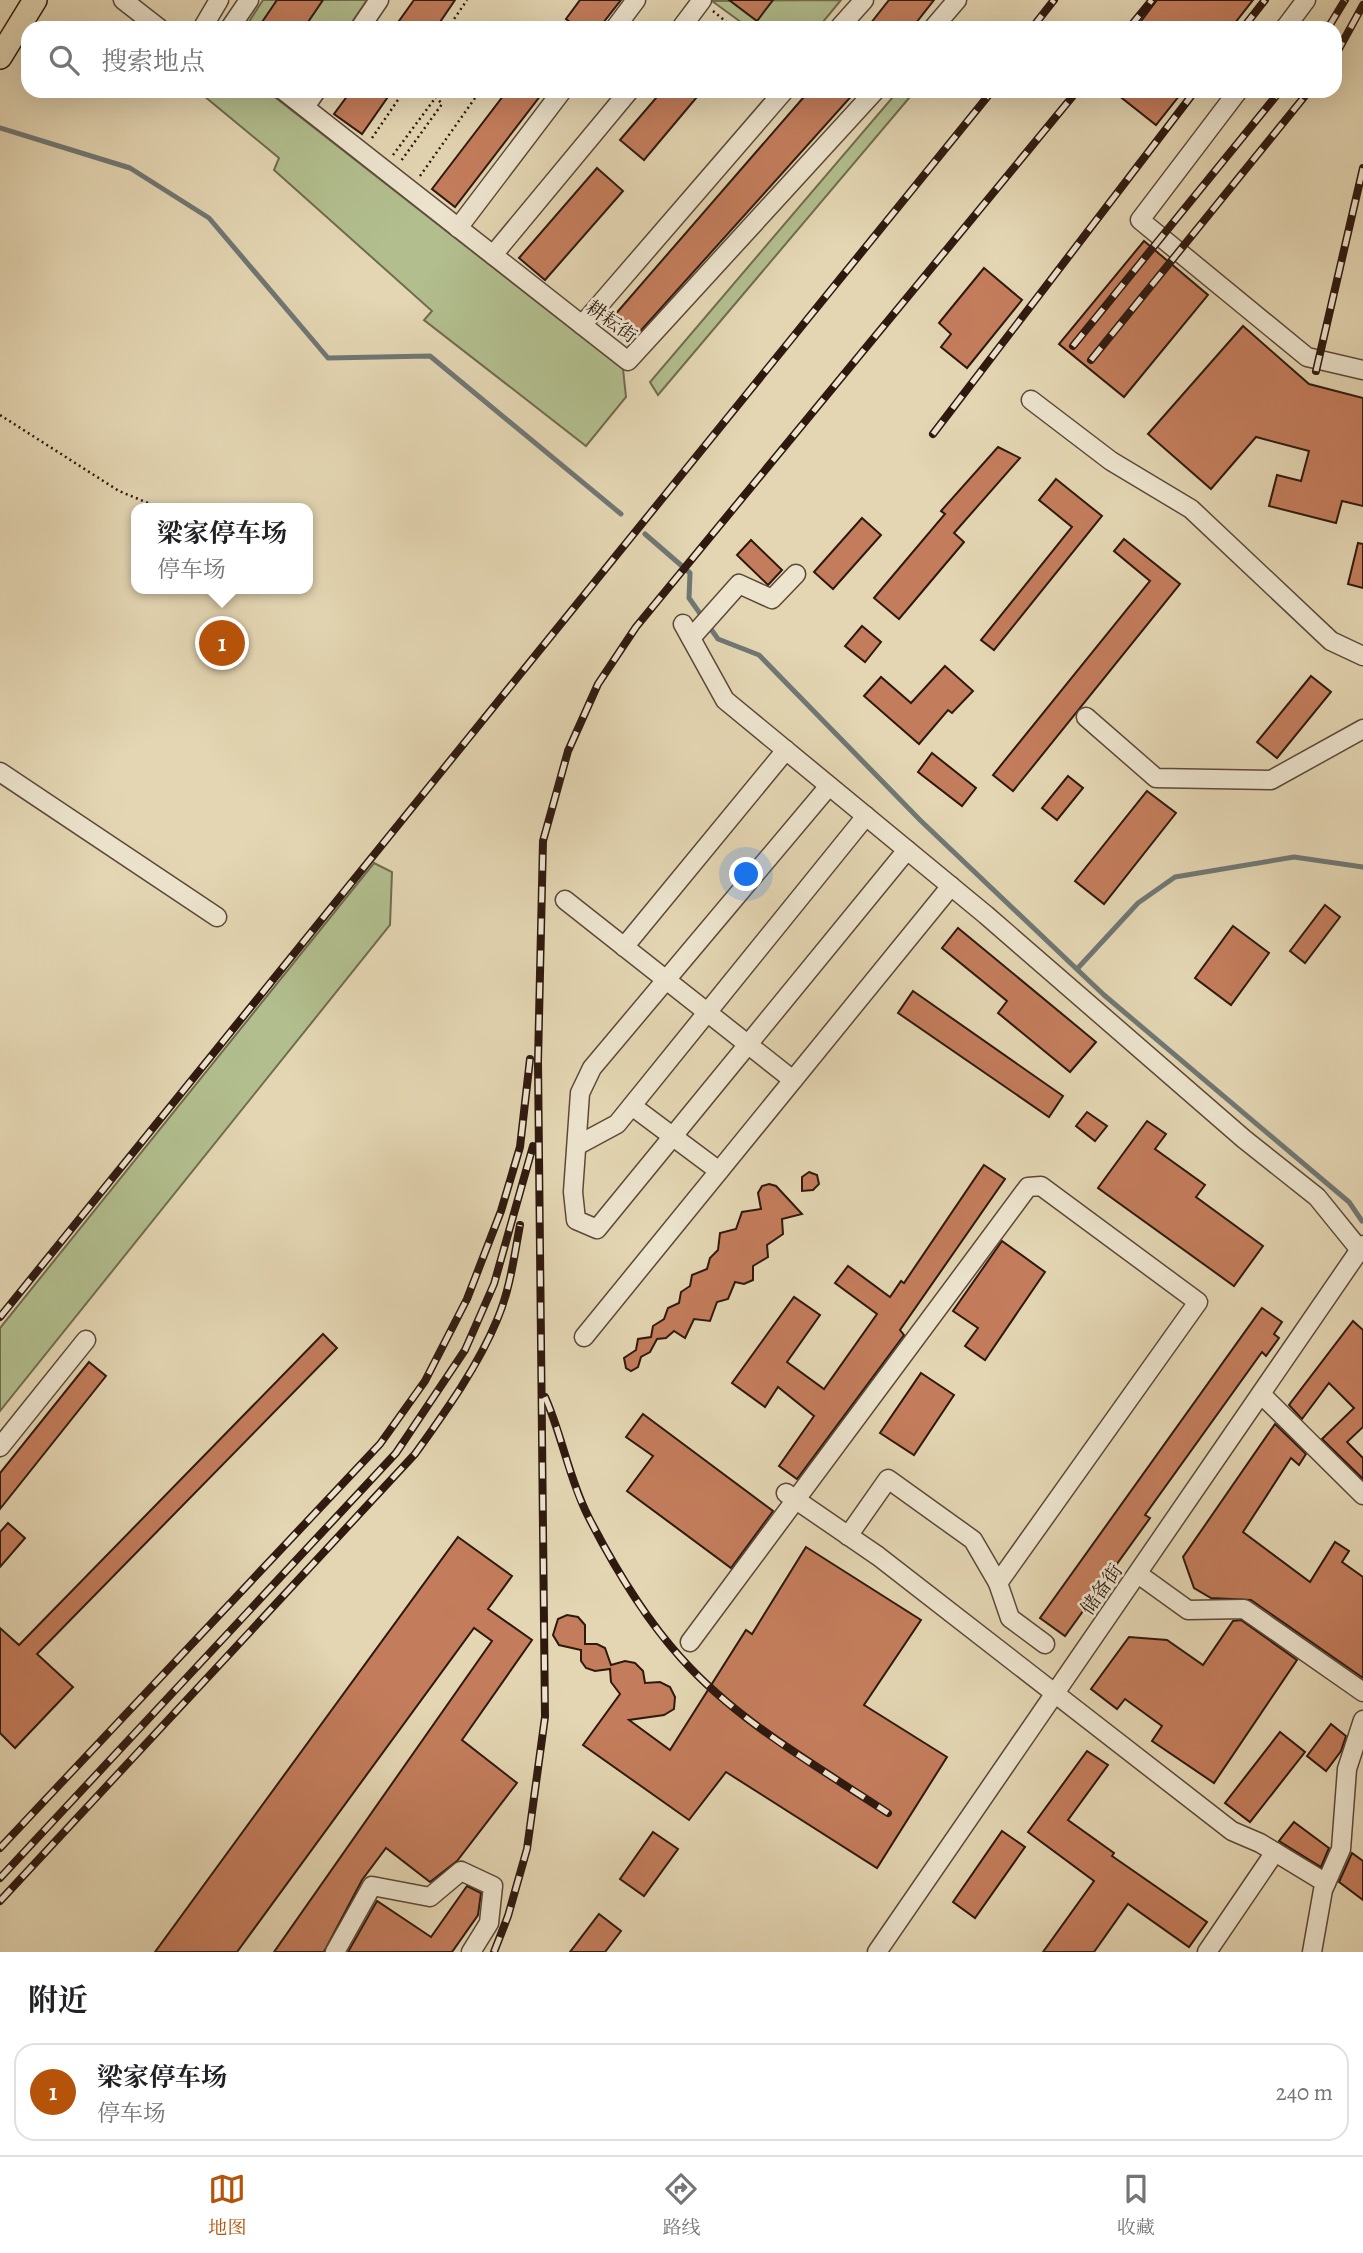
<!DOCTYPE html>
<html lang="zh">
<meta charset="utf-8">
<style>
body{margin:0;font-family:Alegreya,"Noto Serif SC",serif;background:#f2f2f2;color:#202124}
.you{position:absolute;left:747px;top:875px;width:24px;height:24px;margin:-18px;border:5px solid #fff;border-radius:50%;background:#1a73e8;box-shadow:0 0 0 10px #1a73e833}
.badge{display:grid;place-items:center;width:46px;height:46px;border-radius:50%;background:#b45309;color:#fff;font-size:23px;font-weight:700}
.pin{position:absolute;translate:-50% -50%;border:4px solid #fff;box-shadow:0 2px 7px #0006}
.popup{position:absolute;left:131px;top:503px;width:182px;height:91px;box-sizing:border-box;display:grid;place-content:center;border-radius:14px;background:#fff;filter:drop-shadow(0 2px 5px #0005);font-size:23px;white-space:nowrap;color:#757577}
.popup b{font-size:26px;color:#202124}
.popup::after{content:'';position:absolute;left:50%;top:100%;margin-left:-14px;border:14px solid transparent;border-top-color:#fff}
.list{margin:0;padding:0;list-style:none}
h2{display:flex;justify-content:space-between;align-items:center;height:91px;margin:0;padding:0 28px;font-size:30px}
h2 small{font-size:23px;font-weight:400;color:#757577}
.list li{display:grid;grid-template-columns:46px 1fr auto;gap:21px;align-items:center;box-sizing:border-box;height:98px;margin:0 14px 14px;padding:0 14px;border:2px solid #e0e0e0;border-radius:21px}
.list b{display:block;font-size:26px;white-space:nowrap}
.list p{margin:0;font-size:23px;white-space:nowrap;color:#757577}
.list em{font-size:23px;font-style:normal;color:#757577}
.icon{flex:none;width:38px;height:38px;fill:none;stroke:currentColor;stroke-width:2;stroke-linecap:round;stroke-linejoin:round}
.map{position:relative;flex:none;width:1363px;height:1952px;overflow:hidden}
.search{position:absolute;background:#fff;box-shadow:0 7px 28px #0002;left:21px;right:21px;top:21px;height:77px;display:flex;align-items:center;gap:18px;box-sizing:border-box;padding:0 24px;border-radius:21px;color:#757577;font-size:26px}
.sheet{height:203px;background:#fff}
nav{display:flex;justify-content:space-around;align-items:center;box-sizing:border-box;height:98px;border-top:2px solid #e0e0e0;background:#fff;font-size:19px;color:#757577}
nav a{display:grid;justify-items:center;gap:4px}
nav .on{color:#b45309}
.map>svg:first-child{display:block}
.green{fill:#b2be8e;stroke:#706c4e;stroke-width:2}
.lines{fill:none;stroke-linecap:round;stroke-linejoin:round}
.stream{stroke:#707774;stroke-width:5}
.building{fill:#c47d5c;stroke:#2f190f;stroke-width:2}
.minor-casing{stroke:#5c4838;stroke-width:21}
.major-casing{stroke:#2f190f;stroke-width:26}
.path{stroke:#2f190f;stroke-width:2.5;stroke-dasharray:2 3.5;stroke-linecap:butt}
.minor{stroke:#ede4ce;stroke-width:18}
.major{stroke:#e4d6b3;stroke-width:23}
.rail-casing{stroke:#2f190f;stroke-width:8}
.rail{stroke:#ede4ce;stroke-width:5;stroke-dasharray:16;stroke-linecap:butt}
.labels{text-anchor:middle;stroke-width:5;stroke-linejoin:round;paint-order:stroke}
.street-label{font-size:19px;fill:#2f190f;stroke:#ede4ce}
</style>
<div class="map">
<svg width="1363" height="1952" viewBox="0 0 1363 1952">
<rect width="100%" height="100%" fill="#e4d6b3"/>
<filter id="stains"><feTurbulence type="fractalNoise" baseFrequency=".00286" numOctaves="4"/><feColorMatrix values="0 0 0 0 .2 0 0 0 0 .09 0 0 0 0 .02 0 0 0 .5 -.17"/></filter>
<radialGradient id="worn" r=".72"><stop offset=".6" stop-color="#630" stop-opacity="0"/><stop offset="1" stop-color="#630" stop-opacity=".3"/></radialGradient>
<g class="green">
<polygon points="263,0 367,0 348,28 245,28"/>
<polygon points="841,0 818,28 749,28 712,1"/>
<polygon points="198,91 267,91 623,369 626,397 586,446 424,320 432,311 274,170 279,158"/>
<polygon points="898,91 915,91 658,395 650,382"/>
<polygon points="374,863 392,872 390,925 0,1411 0,1328"/>
</g>
<g class="lines">
<g class="stream">
<polyline points="0,128 130,168 209,218 328,358 430,356 621,514"/>
<polyline points="645,534 690,573 689,598 718,639 759,655 920,820 1104,995 1349,1202 1362,1221"/>
<polyline points="1077,969 1138,903 1175,877 1294,857 1363,867"/>
</g>
</g>
<g class="building">
<polygon points="277,0 323,0 304,28 258,28"/>
<polygon points="414,0 455,0 436,28 394,28"/>
<polygon points="580,0 621,0 599,28 578,28 566,19"/>
<polygon points="729,0 773,0 757,21"/>
<polygon points="889,0 934,0 912,28 867,28"/>
<polygon points="1157,0 1253,0 1231,28 1136,28"/>
<polygon points="351,91 392,91 362,134 334,114"/>
<polygon points="507,91 544,91 455,207 432,189"/>
<polygon points="662,91 702,91 644,160 620,140"/>
<polygon points="809,91 856,91 635,337 613,317"/>
<polygon points="1113,91 1183,91 1156,125"/>
<polygon points="597,168 623,191 545,280 519,258"/>
<polygon points="1144,241 1208,295 1124,397 1059,344"/>
<polygon points="984,268 1022,300 967,368 941,347 951,334 939,323"/>
<polygon points="1243,326 1309,384 1363,398 1363,506 1342,501 1336,523 1269,506 1277,475 1301,481 1309,451 1256,437 1211,489 1148,434"/>
<polygon points="998,447 1020,458 954,533 964,542 899,619 874,598 945,514 941,511"/>
<polygon points="1056,479 1102,516 994,650 981,640 1072,527 1039,500"/>
<polygon points="862,518 881,535 833,589 814,572"/>
<polygon points="1124,539 1180,584 1013,791 993,775 1150,581 1114,551"/>
<polygon points="751,540 782,570 768,585 737,555"/>
<polygon points="1358,543 1363,544 1363,588 1348,584"/>
<polygon points="862,626 881,642 865,662 845,646"/>
<polygon points="945,666 973,691 952,713 948,710 919,744 864,696 881,677 911,703"/>
<polygon points="1311,676 1331,692 1277,758 1257,742"/>
<polygon points="932,753 976,788 962,806 918,772"/>
<polygon points="1068,776 1083,788 1057,820 1042,808"/>
<polygon points="1147,791 1176,813 1104,904 1075,881"/>
<polygon points="1325,905 1340,917 1305,963 1290,951"/>
<polygon points="1233,926 1269,953 1231,1005 1195,978"/>
<polygon points="958,928 1096,1042 1070,1072 998,1013 1007,1001 942,948"/>
<polygon points="913,991 1063,1096 1049,1117 898,1013"/>
<polygon points="1087,1112 1107,1126 1095,1141 1076,1126"/>
<polygon points="1147,1121 1166,1134 1155,1149 1205,1185 1196,1197 1263,1246 1234,1286 1098,1188"/>
<polygon points="984,1165 1005,1179 900,1330 904,1335 797,1479 779,1466 814,1416 778,1387 765,1407 732,1383 794,1297 820,1315 787,1362 824,1389 877,1314 835,1283 848,1266 890,1297 901,1281 904,1283"/>
<polygon points="809,1172 817,1175 819,1184 813,1190 802,1191 802,1177"/>
<polygon points="769,1184 776,1186 802,1214 782,1219 783,1234 767,1245 768,1257 753,1266 753,1280 744,1284 735,1282 728,1299 717,1302 710,1321 694,1319 685,1338 674,1331 666,1338 657,1339 650,1352 641,1357 638,1367 631,1371 626,1368 624,1358 636,1350 638,1339 651,1337 653,1326 664,1319 668,1308 679,1303 681,1292 690,1286 692,1275 707,1269 710,1258 718,1250 720,1233 736,1229 742,1212 761,1209 758,1193 762,1186"/>
<polygon points="1002,1241 1045,1272 985,1360 965,1346 978,1328 953,1311"/>
<polygon points="1262,1308 1282,1322 1274,1334 1279,1338 1266,1356 1262,1352 1145,1515 1150,1518 1065,1636 1040,1618"/>
<polygon points="1353,1321 1363,1330 1363,1427 1347,1442 1363,1458 1363,1479 1322,1439 1354,1408 1329,1383 1302,1419 1289,1405"/>
<polygon points="323,1334 337,1348 37,1654 73,1687 15,1748 0,1733 0,1628 19,1645"/>
<polygon points="89,1362 106,1376 0,1509 0,1473"/>
<polygon points="921,1373 954,1395 914,1455 880,1433"/>
<polygon points="643,1414 773,1511 731,1568 627,1491 653,1456 626,1437"/>
<polygon points="1275,1424 1306,1454 1299,1465 1291,1458 1243,1532 1310,1582 1335,1542 1349,1551 1342,1562 1363,1577 1363,1678 1251,1600 1211,1598 1194,1588 1183,1557"/>
<polygon points="8,1523 25,1538 0,1567 0,1532"/>
<polygon points="458,1537 512,1576 488,1609 532,1640 462,1740 517,1783 457,1861 430,1882 386,1848 362,1880 324,1952 274,1952 492,1641 474,1628 237,1952 155,1952"/>
<polygon points="806,1547 921,1620 864,1705 947,1757 877,1868 726,1772 689,1820 583,1745 620,1694 611,1682 610,1669 595,1671 586,1668 581,1661 581,1650 559,1645 553,1635 558,1619 567,1615 578,1617 585,1625 585,1644 597,1644 605,1648 611,1665 625,1661 635,1663 643,1671 645,1683 660,1682 670,1687 675,1697 674,1709 664,1715 629,1720 670,1750 746,1630 752,1634"/>
<polygon points="1241,1620 1297,1660 1214,1783 1152,1741 1162,1726 1125,1699 1117,1709 1091,1689 1129,1637 1167,1640 1203,1665 1233,1621"/>
<polygon points="1331,1724 1346,1736 1341,1751 1326,1771 1307,1756"/>
<polygon points="1280,1732 1305,1752 1250,1822 1225,1803"/>
<polygon points="1087,1751 1108,1765 1068,1820 1114,1853 1112,1856 1207,1922 1189,1947 1128,1904 1094,1952 1043,1952 1094,1881 1028,1832"/>
<polygon points="1294,1822 1329,1848 1321,1867 1279,1841"/>
<polygon points="1002,1831 1025,1847 975,1918 953,1902"/>
<polygon points="653,1832 678,1849 644,1896 620,1879"/>
<polygon points="1352,1853 1363,1861 1363,1900 1339,1882"/>
<polygon points="467,1886 481,1893 478,1915 452,1952 348,1952 377,1901 431,1937"/>
<polygon points="599,1914 621,1931 605,1952 570,1952"/>
</g>
<g class="lines">
<defs>
<g id="minor">
<polyline points="123,0 159,28"/>
<polyline points="203,27 219,0"/>
<polyline points="230,28 249,0"/>
<polyline points="360,28 379,0"/>
<polyline points="615,28 636,0"/>
<polyline points="681,28 702,0"/>
<polyline points="839,28 864,0"/>
<polyline points="933,28 957,0"/>
<polyline points="1285,28 1306,0"/>
<polyline points="284,91 628,361 875,91"/>
<polyline points="1238,91 1140,220 1307,357 1363,370"/>
<polyline points="305,107 316,91"/>
<polyline points="458,228 562,91"/>
<polyline points="493,255 629,91"/>
<polyline points="582,325 784,91"/>
<polyline points="1031,400 1111,461 1191,509 1331,641 1363,656"/>
<polyline points="683,624 725,700 986,915 1244,1139 1317,1197 1360,1250"/>
<polyline points="691,638 739,584 772,599 796,574"/>
<polyline points="1086,717 1156,778 1271,780 1363,729"/>
<polyline points="0,772 217,917"/>
<polyline points="829,786 592,1068 580,1093 573,1192 576,1220 597,1229 907,850"/>
<polyline points="565,900 793,1080"/>
<polyline points="624,947 786,750"/>
<polyline points="632,1106 719,1171"/>
<polyline points="578,1145 617,1124 866,816"/>
<polyline points="584,1337 951,886"/>
<polyline points="1261,1394 1363,1495"/>
<polyline points="0,1447 86,1340"/>
<polyline points="786,1493 878,1556 1232,1831 1260,1843 1326,1883"/>
<polyline points="848,1536 888,1479 973,1540 998,1583"/>
<polyline points="1138,1574 1188,1610 1244,1609 1363,1692"/>
<polyline points="690,1642 1028,1187 1041,1186 1198,1302 998,1583 1010,1618 1045,1644"/>
<polyline points="335,1952 372,1886 430,1897 461,1871 493,1886 489,1923 471,1952"/>
<polyline points="877,1952 1363,1245"/>
<polyline points="1207,1952 1275,1852"/>
<polyline points="1312,1952 1323,1890 1341,1849 1347,1769 1363,1720"/>
</g>
<polyline id="major" points="0,57 35,0"/>
</defs>
<use href="#minor" class="minor-casing"/>
<use href="#major" class="major-casing"/>
<g class="path">
<polyline points="713,11 734,28"/>
<polyline points="448,28 467,0"/>
<polyline points="532,28 537,23"/>
<polyline points="372,138 404,91"/>
<polyline points="393,155 436,97 442,104 401,161"/>
<polyline points="420,176 480,91"/>
<polyline points="0,415 119,491 160,508"/>
</g>
<use href="#minor" class="minor"/>
<use href="#major" class="major"/>
<defs>
<g id="rail">
<polyline points="1032,28 1054,0"/>
<polyline points="1129,28 1152,0"/>
<polyline points="1243,28 1265,0"/>
<polyline points="1328,28 1345,0"/>
<polyline points="1335,56 1363,5"/>
<polyline points="1073,346 1280,91"/>
<polyline points="1091,360 1309,91"/>
<polyline points="1316,371 1363,168"/>
<polyline points="933,434 1195,91"/>
<polyline points="0,1317 992,91"/>
<path d="M545 1397C562 1435 569 1479 588 1516 613 1565 644 1617 681 1658 738 1722 817 1766 888 1813"/>
<polyline points="0,1848 380,1444 425,1381 467,1299 501,1211 520,1147 530,1059"/>
<polyline points="0,1878 396,1453 465,1350 494,1284 533,1146"/>
<path d="M0 1901 415 1454C445 1412 477 1368 497 1320 510 1290 514 1257 520 1225"/>
<polyline points="494,1952 508,1916 527,1849 545,1717 538,1062 543,841 568,751 598,684 636,627 1077,91"/>
</g>
</defs>
<use href="#rail" class="rail-casing"/>
<use href="#rail" class="rail"/>
</g>
<g class="labels">
<g class="street-label">
<text transform="translate(612 321) rotate(36)" y="7">耕耘街</text>
<text transform="translate(1101 1589) rotate(-55)" y="7">储备街</text>
</g>
</g>
<rect width="100%" height="100%" filter="url(#stains)"/>
<rect width="100%" height="100%" fill="url(#worn)"/>
</svg>
<div class="you"></div>
<div class="pin badge" style="left:222px;top:643px">1</div>
<div class="popup"><b>梁家停车场</b>停车场</div>
<div class="search"><svg class="icon" aria-label="search" viewBox="0 0 24 24"><circle cx="10" cy="10" r="6"/><path d="M15 15l6 6"/></svg>搜索地点</div>
</div>
<section class="sheet">
<h2>附近<small></small></h2>
<ul class="list">
<li><span class="badge">1</span><div><b>梁家停车场</b><p>停车场</p></div><em>240 m</em></li>
</ul>
</section>
<nav>
<a class="on"><svg class="icon" aria-label="map" viewBox="0 0 24 24"><path d="M3 6l6-2 6 2 6-2v14l-6 2-6-2-6 2zM9 4v14M15 6v14"/></svg>地图</a>
<a><svg class="icon" aria-label="directions" viewBox="0 0 24 24"><path d="M12 3l9 9-9 9-9-9zM9 14v-3h6M13 9l2 2-2 2"/></svg>路线</a>
<a><svg class="icon" aria-label="saved" viewBox="0 0 24 24"><path d="M7 4h10v16l-5-4-5 4z"/></svg>收藏</a>
</nav>
